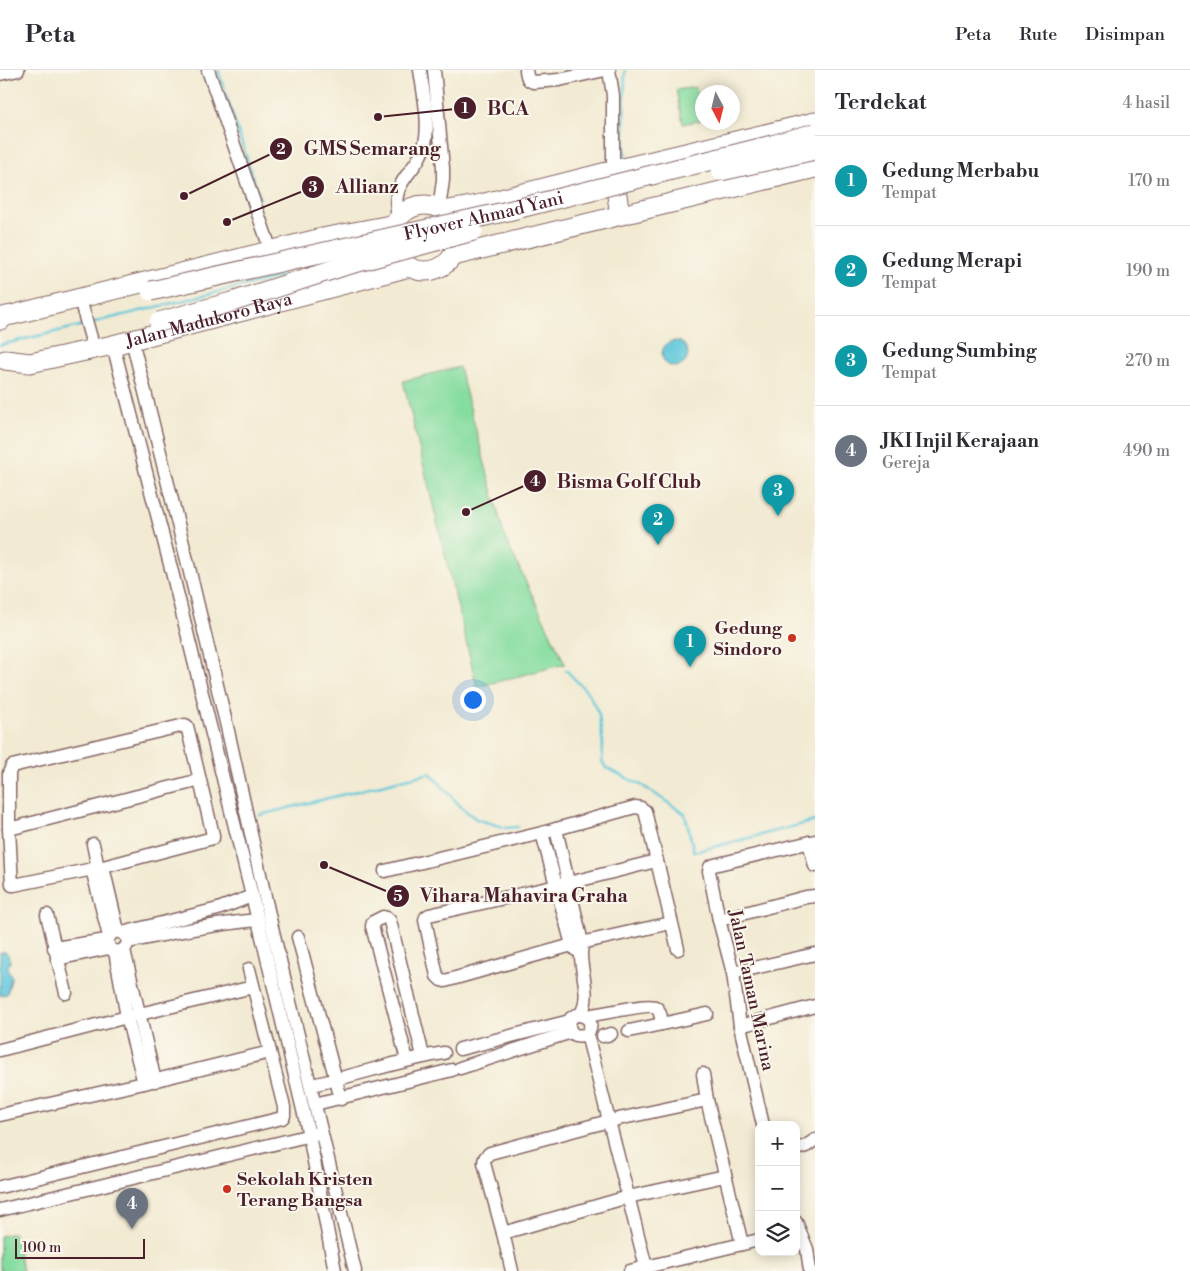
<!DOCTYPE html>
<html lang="id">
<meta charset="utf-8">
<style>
body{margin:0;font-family:"Libre Bodoni",serif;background:#f7f7f7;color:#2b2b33}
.controls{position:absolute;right:15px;bottom:15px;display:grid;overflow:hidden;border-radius:10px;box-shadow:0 2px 12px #0003}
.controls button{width:45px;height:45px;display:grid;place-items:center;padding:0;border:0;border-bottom:1px solid #e1e1e2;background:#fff;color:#2b2b33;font:25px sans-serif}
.compass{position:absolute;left:695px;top:15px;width:45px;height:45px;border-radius:50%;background:#fff;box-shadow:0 2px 12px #0003;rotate:173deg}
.scale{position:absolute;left:15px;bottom:12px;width:130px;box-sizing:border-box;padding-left:5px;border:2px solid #4a1f2b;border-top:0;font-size:14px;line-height:18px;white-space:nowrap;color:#4a1f2b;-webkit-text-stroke:4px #fbf7ec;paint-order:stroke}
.you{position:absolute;left:472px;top:629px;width:18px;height:18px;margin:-12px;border:4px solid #fff;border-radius:50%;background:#1a73e8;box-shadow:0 0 0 8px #1a73e833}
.badge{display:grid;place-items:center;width:32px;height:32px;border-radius:50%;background:#c8321e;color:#fff;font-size:16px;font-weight:700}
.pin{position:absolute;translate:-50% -41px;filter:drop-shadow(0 1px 2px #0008)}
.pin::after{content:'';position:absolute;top:26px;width:18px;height:15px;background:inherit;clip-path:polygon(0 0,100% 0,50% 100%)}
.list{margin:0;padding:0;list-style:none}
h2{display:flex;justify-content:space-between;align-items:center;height:65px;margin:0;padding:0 20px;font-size:21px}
h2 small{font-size:16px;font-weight:400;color:#7c7c81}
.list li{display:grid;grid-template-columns:32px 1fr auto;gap:15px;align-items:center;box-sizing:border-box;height:90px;padding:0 20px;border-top:1px solid #e1e1e2}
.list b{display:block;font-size:19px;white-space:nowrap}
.list p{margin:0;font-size:16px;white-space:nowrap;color:#7c7c81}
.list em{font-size:16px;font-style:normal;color:#7c7c81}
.icon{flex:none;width:28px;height:28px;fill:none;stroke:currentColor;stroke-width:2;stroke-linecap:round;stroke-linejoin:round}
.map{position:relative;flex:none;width:815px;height:1201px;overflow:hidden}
header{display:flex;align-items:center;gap:30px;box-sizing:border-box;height:70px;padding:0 25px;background:#fff;border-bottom:1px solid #e1e1e2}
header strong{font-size:24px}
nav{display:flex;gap:28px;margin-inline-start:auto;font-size:18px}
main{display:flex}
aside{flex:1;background:#fff}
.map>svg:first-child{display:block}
.green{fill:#86dda0;stroke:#687e66}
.water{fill:#5fc7db;stroke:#547383}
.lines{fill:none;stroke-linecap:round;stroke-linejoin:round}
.stream{stroke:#5fc7db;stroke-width:2.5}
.minor-casing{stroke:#856665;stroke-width:15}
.highway-casing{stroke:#856665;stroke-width:21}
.minor{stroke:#fff;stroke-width:12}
.highway{stroke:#fff;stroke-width:19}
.highway-bridge-casing{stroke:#856665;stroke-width:21;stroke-linecap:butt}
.highway-bridge{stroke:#fff;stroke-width:19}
.poi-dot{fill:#c8321e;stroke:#fbf7ec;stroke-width:2}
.labels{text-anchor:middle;stroke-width:4;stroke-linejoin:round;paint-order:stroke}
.street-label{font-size:18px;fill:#4a1f2b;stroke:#fbf7ec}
.poi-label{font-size:18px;font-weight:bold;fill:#4a1f2b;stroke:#fbf7ec;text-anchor:end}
.leader{fill:none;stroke:#4a1f2b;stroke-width:2}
.callout-dot{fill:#4a1f2b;stroke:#fbf7ec;stroke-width:2}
.mark-label{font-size:15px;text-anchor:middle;font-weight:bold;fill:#fff}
.callout-label{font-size:19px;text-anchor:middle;font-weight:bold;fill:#4a1f2b;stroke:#fbf7ec;stroke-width:4;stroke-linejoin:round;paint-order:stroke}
</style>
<header>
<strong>Peta</strong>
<nav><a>Peta</a><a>Rute</a><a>Disimpan</a></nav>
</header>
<main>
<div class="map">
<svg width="815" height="1201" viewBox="0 0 815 1201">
<rect width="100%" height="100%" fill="#fbf7ec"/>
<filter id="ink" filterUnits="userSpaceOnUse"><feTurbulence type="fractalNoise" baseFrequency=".02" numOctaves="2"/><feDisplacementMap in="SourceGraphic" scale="10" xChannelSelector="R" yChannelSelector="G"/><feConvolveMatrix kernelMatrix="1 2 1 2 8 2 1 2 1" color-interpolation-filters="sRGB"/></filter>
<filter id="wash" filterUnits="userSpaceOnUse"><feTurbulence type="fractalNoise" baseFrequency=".0096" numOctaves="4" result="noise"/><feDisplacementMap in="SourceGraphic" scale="20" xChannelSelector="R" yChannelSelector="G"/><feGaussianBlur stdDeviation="1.12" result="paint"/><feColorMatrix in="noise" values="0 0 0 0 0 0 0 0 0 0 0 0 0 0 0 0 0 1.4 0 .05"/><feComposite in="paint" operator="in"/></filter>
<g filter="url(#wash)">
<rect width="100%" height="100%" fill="#f2ead2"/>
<g class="green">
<polygon points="696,17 702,50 683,54 676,20"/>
<polygon points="459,297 505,468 565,594 477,617 403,311"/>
<polygon points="14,1163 23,1201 0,1201 0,1166"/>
</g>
<g class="water">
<circle cx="675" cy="284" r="13"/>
<path d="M0 882H6C9 887 12 891 8 896L9 903 12 906 7 924 0 926Z"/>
</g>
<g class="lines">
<g class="stream">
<polyline points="218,0 260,129"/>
<polyline points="625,0 624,74 626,91"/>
<polyline points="91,253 283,206"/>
<polyline points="0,275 84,255"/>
<polyline points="566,600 588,623 596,638 599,645 603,674 602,691 606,698 643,716 685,744 694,782 815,751"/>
<polyline points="260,745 430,703 462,738 476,749 506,758 518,757"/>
</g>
</g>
</g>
<g filter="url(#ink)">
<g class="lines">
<defs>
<g id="minor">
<polyline points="208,0 271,181"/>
<polyline points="434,0 443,98 443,110 439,139"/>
<path d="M526 0C527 6 527 11 534 12L559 10 605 0"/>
<polyline points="609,0 613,25 613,101"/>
<polyline points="0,4 18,0"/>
<path d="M399 149C387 110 418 104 425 73 430 53 423 21 420 0"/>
<polyline points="82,236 91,268"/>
<polyline points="132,270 189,498 228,661 270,849 355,1201"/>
<polyline points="113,275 172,502 258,850 309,1065 335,1201"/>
<polygon points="185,655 187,656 188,660 213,765 213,768 103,797 14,815 12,815 9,759 9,703 12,696"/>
<polyline points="9,759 200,710"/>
<path d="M556 759 582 873C582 877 581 881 581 885 581 904 592 928 580 945"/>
<polyline points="542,763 572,875 576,880"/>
<polyline points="809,772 815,796"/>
<polyline points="93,774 98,798"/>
<polyline points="656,791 557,816 429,845 426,847 425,850 437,906 441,910 445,911 572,875 671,853"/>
<polyline points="103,797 118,861"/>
<polyline points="92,799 109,866"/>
<polyline points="385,801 542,763 635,737 641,738 645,741 678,879"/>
<polyline points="47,845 66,923"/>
<polyline points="719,850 806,827 815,826"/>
<polyline points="122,863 218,839 252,826"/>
<polyline points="298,867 341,1029"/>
<path d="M128 872C171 863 214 854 258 850"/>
<path d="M54 878 107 870 112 863C120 860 127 863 128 872 125 882 117 884 109 878L107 870"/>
<polyline points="124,880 155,1011"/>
<polyline points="115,882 127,947 144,1013"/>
<polyline points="57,889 109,878"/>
<polyline points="733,903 815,884"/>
<path d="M586 946C597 945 649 933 655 937 661 940 661 949 662 954L707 944"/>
<polyline points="740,956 815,936"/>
<polyline points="629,961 662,954"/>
<path d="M587 964C579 967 570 966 569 956 567 937 601 945 587 964L646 1197 759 1170"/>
<polyline points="603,966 611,964"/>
<polyline points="460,979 570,951"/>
<polyline points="0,980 127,947 253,917"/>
<polyline points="407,990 372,856 373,852 383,847 387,848 390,851 423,986"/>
<polyline points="460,998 571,962"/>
<polyline points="703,1004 707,1030 742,1174"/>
<path d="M311 1015C356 1006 399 990 444 983"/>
<polyline points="315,1034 452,1000"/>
<polyline points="0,1045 144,1013 270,982"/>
<polyline points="763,1055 740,956 733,903 719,850 709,801 710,797 714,795 815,771"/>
<polyline points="796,1079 806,1076 815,1070"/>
<polyline points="0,1117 282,1048 284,1046 284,1037 249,899"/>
<polyline points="0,1140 315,1064"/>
<polyline points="796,1152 807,1179 810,1201"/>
<polyline points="503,1163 628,1127 725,1106"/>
<path d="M512 1201 503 1163 484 1093C484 1088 486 1086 490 1083L609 1051 707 1030"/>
<polyline points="630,1201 646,1197"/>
</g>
<g id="highway">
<polyline points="613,101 620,144"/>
<circle cx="425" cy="168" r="33"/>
<polyline points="443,141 477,135 619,99 815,52"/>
<polyline points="453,186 815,98"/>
<polyline points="0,250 6,246 12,245 322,168 396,154"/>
<path id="s1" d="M5 290 30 293 113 275 243 241 409 197"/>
</g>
</defs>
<use href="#minor" class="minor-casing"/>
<use href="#highway" class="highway-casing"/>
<use href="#minor" class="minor"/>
<use href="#highway" class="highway"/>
<defs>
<g id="highway-bridge">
<polyline points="721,101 815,80"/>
<path id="s2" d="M151 221 508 141 772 75 815 63"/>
<polyline points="159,252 235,231 347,195 473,161"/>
</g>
</defs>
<use href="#highway-bridge" class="highway-bridge-casing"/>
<use href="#highway-bridge" class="highway-bridge"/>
</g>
</g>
<g class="poi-dot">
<circle cx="792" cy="568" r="5"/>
<circle cx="227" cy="1119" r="5"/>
</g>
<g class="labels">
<g class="street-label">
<text dy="6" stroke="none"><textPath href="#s2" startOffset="341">Flyover Ahmad Yani</textPath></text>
<text dy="6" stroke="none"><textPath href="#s1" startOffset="209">Jalan Madukoro Raya</textPath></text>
<text transform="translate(752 920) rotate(78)" y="6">Jalan Taman Marina</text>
</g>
<g class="poi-label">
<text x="782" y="564">Gedung<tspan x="782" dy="21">Sindoro</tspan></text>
<text x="237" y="1115" text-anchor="start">Sekolah Kristen<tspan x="237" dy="21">Terang Bangsa</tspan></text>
</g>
</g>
<path class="leader" d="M378 47L465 38M184 126L281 79M227 152L313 117M466 442L535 411M324 795L398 826"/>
<g class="callout-dot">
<circle cx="378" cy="47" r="5"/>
<circle cx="184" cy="126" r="5"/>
<circle cx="227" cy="152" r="5"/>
<circle cx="466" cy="442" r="5"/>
<circle cx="324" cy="795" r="5"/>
<circle cx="465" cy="38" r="12"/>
<circle cx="281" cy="79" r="12"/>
<circle cx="313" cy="117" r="12"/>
<circle cx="535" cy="411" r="12"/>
<circle cx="398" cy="826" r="12"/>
</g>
<g class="mark-label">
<text x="465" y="43">1</text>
<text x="281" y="84">2</text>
<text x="313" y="122">3</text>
<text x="535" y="416">4</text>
<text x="398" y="831">5</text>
</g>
<g class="callout-label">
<text x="508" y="45">BCA</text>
<text x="372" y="85">GMS Semarang</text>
<text x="367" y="123">Allianz</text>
<text x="629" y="418">Bisma Golf Club</text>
<text x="524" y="832">Vihara Mahavira Graha</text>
</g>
</svg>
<div class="controls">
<button>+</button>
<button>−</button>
<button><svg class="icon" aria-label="layers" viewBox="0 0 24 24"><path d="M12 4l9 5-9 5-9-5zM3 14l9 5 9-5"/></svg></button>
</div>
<svg class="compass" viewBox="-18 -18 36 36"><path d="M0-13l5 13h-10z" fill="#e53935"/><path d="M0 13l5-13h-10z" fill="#7c7c81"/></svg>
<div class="scale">100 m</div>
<div class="you"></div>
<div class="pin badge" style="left:690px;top:597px;background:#0f9aa8">1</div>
<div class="pin badge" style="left:658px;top:475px;background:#0f9aa8">2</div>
<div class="pin badge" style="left:778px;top:446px;background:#0f9aa8">3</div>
<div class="pin badge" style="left:132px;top:1159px;background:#6b7280">4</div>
</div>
<aside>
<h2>Terdekat<small>4 hasil</small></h2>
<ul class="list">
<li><span class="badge" style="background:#0f9aa8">1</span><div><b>Gedung Merbabu</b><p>Tempat</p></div><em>170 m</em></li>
<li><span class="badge" style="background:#0f9aa8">2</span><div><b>Gedung Merapi</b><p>Tempat</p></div><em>190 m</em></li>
<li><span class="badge" style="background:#0f9aa8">3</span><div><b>Gedung Sumbing</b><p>Tempat</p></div><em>270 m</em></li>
<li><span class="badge" style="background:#6b7280">4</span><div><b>JKI Injil Kerajaan</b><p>Gereja</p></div><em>490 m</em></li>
</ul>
</aside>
</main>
